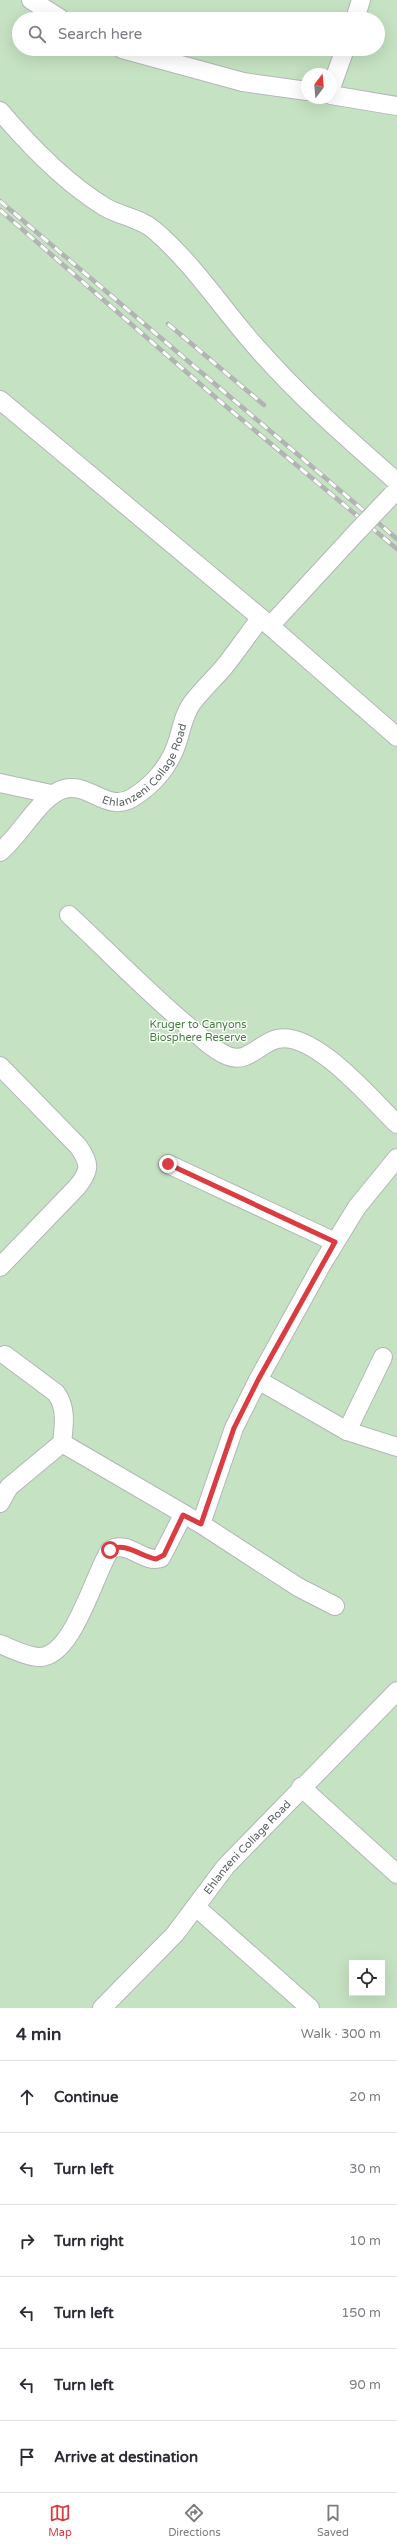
<!DOCTYPE html>
<meta charset="utf-8">
<style>
body{margin:0;font-family:"Varela Round",sans-serif;background:#f7f7f7;color:#2b2b33}
.controls{position:absolute;right:12px;bottom:12px;display:grid;overflow:hidden;border-radius:0px;box-shadow:0 4px 16px #0002}
.controls button{width:36px;height:36px;display:grid;place-items:center;padding:0;border:0;border-bottom:1px solid #e1e1e2;background:#fff;color:#2b2b33;font:20px sans-serif}
.compass{position:absolute;left:301px;top:68px;width:36px;height:36px;border-radius:50%;background:#fff;box-shadow:0 4px 16px #0002;rotate:16deg}
.stop{position:absolute;width:12px;height:12px;margin:-9px;border:3px solid #da3c41;border-radius:50%;background:#fff}
.stop.end{background:#da3c41;border-color:#fff;box-shadow:0 1px 4px #0008}
.list{margin:0;padding:0;list-style:none}
h2{display:flex;justify-content:space-between;align-items:center;height:52px;margin:0;padding:0 16px;font-size:17px}
h2 small{font-size:13px;font-weight:400;color:#7c7c81}
.list li{display:grid;grid-template-columns:26px 1fr auto;gap:12px;align-items:center;box-sizing:border-box;height:72px;padding:0 16px;border-top:1px solid #e1e1e2}
.list b{display:block;font-size:15px;white-space:nowrap}
.list em{font-size:13px;font-style:normal;color:#7c7c81}
.icon{flex:none;width:22px;height:22px;fill:none;stroke:currentColor;stroke-width:2;stroke-linecap:round;stroke-linejoin:round}
.map{position:relative;flex:none;width:397px;height:2008px;overflow:hidden}
.search{position:absolute;background:#fff;box-shadow:0 4px 16px #0002;left:12px;right:12px;top:12px;height:44px;display:flex;align-items:center;gap:10px;box-sizing:border-box;padding:0 14px;border-radius:22px;color:#7c7c81;font-size:15px}
.sheet{height:484px;background:#fff}
nav{display:flex;justify-content:space-around;align-items:center;box-sizing:border-box;height:56px;border-top:1px solid #e1e1e2;background:#fff;font-size:11px;color:#7c7c81}
nav a{display:grid;justify-items:center;gap:2px}
nav .on{color:#da3c41}
.map>svg:first-child{display:block}
.green{fill:#c5e2c2;fill-rule:evenodd}
.lines{fill:none;stroke-linecap:round;stroke-linejoin:round}
.minor-casing{stroke:#b4b6b9;stroke-width:20}
.minor{stroke:#fff;stroke-width:18}
.rail-casing{stroke:#b2b3b3;stroke-width:4.5}
.rail{stroke:#fff;stroke-width:3;stroke-dasharray:9;stroke-linecap:butt}
.minor-bridge-casing{stroke:#b4b6b9;stroke-width:20;stroke-linecap:butt}
.minor-bridge{stroke:#fff;stroke-width:18}
.route{stroke:#da3c41;stroke-width:5}
.labels{text-anchor:middle;stroke-width:3;stroke-linejoin:round;paint-order:stroke}
.street-label{font-size:11px;fill:#5c6063;stroke:#fff}
.park-label{font-size:11px;fill:#40813c;stroke:#fff}
</style>
<div class="map">
<svg width="397" height="2008" viewBox="0 0 397 2008">
<rect width="100%" height="100%" fill="#edeae3"/>
<path class="green" d="M0 0H397V2008H0ZM19 19H378V49H19ZM307 74H331V98H307ZM352 1963H382V1993H352Z"/>
<g class="lines">
<defs>
<g id="minor">
<polyline points="31,0 61,19"/>
<polyline points="355,19 361,0"/>
<polyline points="122,49 243,82 307,91"/>
<polyline points="331,88 345,49"/>
<polyline points="331,95 397,106"/>
<path d="M0 111C28 144 67 184 105 207 120 216 140 218 154 230 193 263 223 310 257 348 300 397 348 439 397 482"/>
<polyline points="0,400 261,618 397,737"/>
<polyline points="270,626 353,536"/>
<polyline points="0,783 51,794"/>
<path id="s1" d="M0 852C20 836 41 795 64 789 89 782 107 813 132 798 154 785 171 764 178 740 182 727 184 714 192 703 202 690 214 679 224 667 237 651 248 634 261 618"/>
<path d="M69 915C109 952 147 992 189 1027 201 1037 213 1050 228 1056 247 1064 260 1043 277 1039 314 1030 372 1100 397 1124"/>
<path d="M0 1066 78 1146C91 1164 90 1171 77 1187L0 1267"/>
<polyline points="168,1164 335,1242"/>
<polyline points="258,1380 347,1431 397,1447"/>
<polyline points="347,1431 383,1357"/>
<polyline points="62,1443 201,1524 298,1587 335,1606"/>
<path d="M0 1503 9 1487 62 1443C64 1425 67 1408 56 1393L5 1355"/>
<polyline points="201,1524 234,1428 258,1380 322,1264 357,1207 397,1158"/>
<path d="M0 1644C12 1649 25 1656 38 1657 73 1659 94 1574 110 1550 128 1539 143 1564 161 1558L183 1515"/>
<polyline points="301,1787 397,1874"/>
<polyline points="196,1907 310,2008"/>
<path id="s2" d="M102 2008 175 1934 226 1866 397 1691"/>
</g>
</defs>
<use href="#minor" class="minor-casing"/>
<use href="#minor" class="minor"/>
<defs>
<g id="rail">
<polyline points="0,201 397,539"/>
<polyline points="0,210 222,403 397,549"/>
<polyline points="168,324 264,405"/>
</g>
</defs>
<use href="#rail" class="rail-casing"/>
<use href="#rail" class="rail"/>
<defs>
<polyline id="minor-bridge" points="353,536 392,495"/>
</defs>
<use href="#minor-bridge" class="minor-bridge-casing"/>
<use href="#minor-bridge" class="minor-bridge"/>
</g>
<g class="lines">
<path class="route" d="M110 1550C125 1541 141 1557 156 1559L164 1555 183 1515 201 1524 234 1428 258 1380 335 1242 168 1164"/>
</g>
<g class="labels">
<g class="street-label">
<text dy="4" stroke="none"><textPath href="#s1" startOffset="193">Ehlanzeni Collage Road</textPath></text>
<text dy="4" stroke="none"><textPath href="#s2" startOffset="217">Ehlanzeni Collage Road</textPath></text>
</g>
<g class="park-label">
<text x="198" y="1028">Kruger to Canyons<tspan x="198" dy="13">Biosphere Reserve</tspan></text>
</g>
</g>
</svg>
<div class="controls">
<button><svg class="icon" aria-label="locate" viewBox="0 0 24 24"><circle cx="12" cy="12" r="6"/><path d="M12 2v4M12 18v4M2 12h4M18 12h4"/></svg></button>
</div>
<svg class="compass" viewBox="-18 -18 36 36"><path d="M0-13l5 13h-10z" fill="#e53935"/><path d="M0 13l5-13h-10z" fill="#7c7c81"/></svg>
<div class="stop" style="left:110px;top:1550px"></div>
<div class="stop end" style="left:168px;top:1164px"></div>
<div class="search"><svg class="icon" aria-label="search" viewBox="0 0 24 24"><circle cx="10" cy="10" r="6"/><path d="M15 15l6 6"/></svg>Search here</div>
</div>
<section class="sheet">
<h2>4 min<small>Walk · 300 m</small></h2>
<ul class="list">
<li><svg class="icon" aria-label="ahead" viewBox="0 0 24 24"><path d="M12 20V5M6 11l6-6 6 6"/></svg><div><b>Continue</b></div><em>20 m</em></li>
<li><svg class="icon" aria-label="left" viewBox="0 0 24 24"><path d="M17 20v-9H6M10 6l-5 5 5 5"/></svg><div><b>Turn left</b></div><em>30 m</em></li>
<li><svg class="icon" aria-label="right" viewBox="0 0 24 24"><path d="M7 20v-9h11M14 6l5 5-5 5"/></svg><div><b>Turn right</b></div><em>10 m</em></li>
<li><svg class="icon" aria-label="left" viewBox="0 0 24 24"><path d="M17 20v-9H6M10 6l-5 5 5 5"/></svg><div><b>Turn left</b></div><em>150 m</em></li>
<li><svg class="icon" aria-label="left" viewBox="0 0 24 24"><path d="M17 20v-9H6M10 6l-5 5 5 5"/></svg><div><b>Turn left</b></div><em>90 m</em></li>
<li><svg class="icon" aria-label="arrive" viewBox="0 0 24 24"><path d="M6 21V4h12l-3 4 3 4H6"/></svg><div><b>Arrive at destination</b></div></li>
</ul>
</section>
<nav>
<a class="on"><svg class="icon" aria-label="map" viewBox="0 0 24 24"><path d="M3 6l6-2 6 2 6-2v14l-6 2-6-2-6 2zM9 4v14M15 6v14"/></svg>Map</a>
<a><svg class="icon" aria-label="directions" viewBox="0 0 24 24"><path d="M12 3l9 9-9 9-9-9zM9 14v-3h6M13 9l2 2-2 2"/></svg>Directions</a>
<a><svg class="icon" aria-label="saved" viewBox="0 0 24 24"><path d="M7 4h10v16l-5-4-5 4z"/></svg>Saved</a>
</nav>
